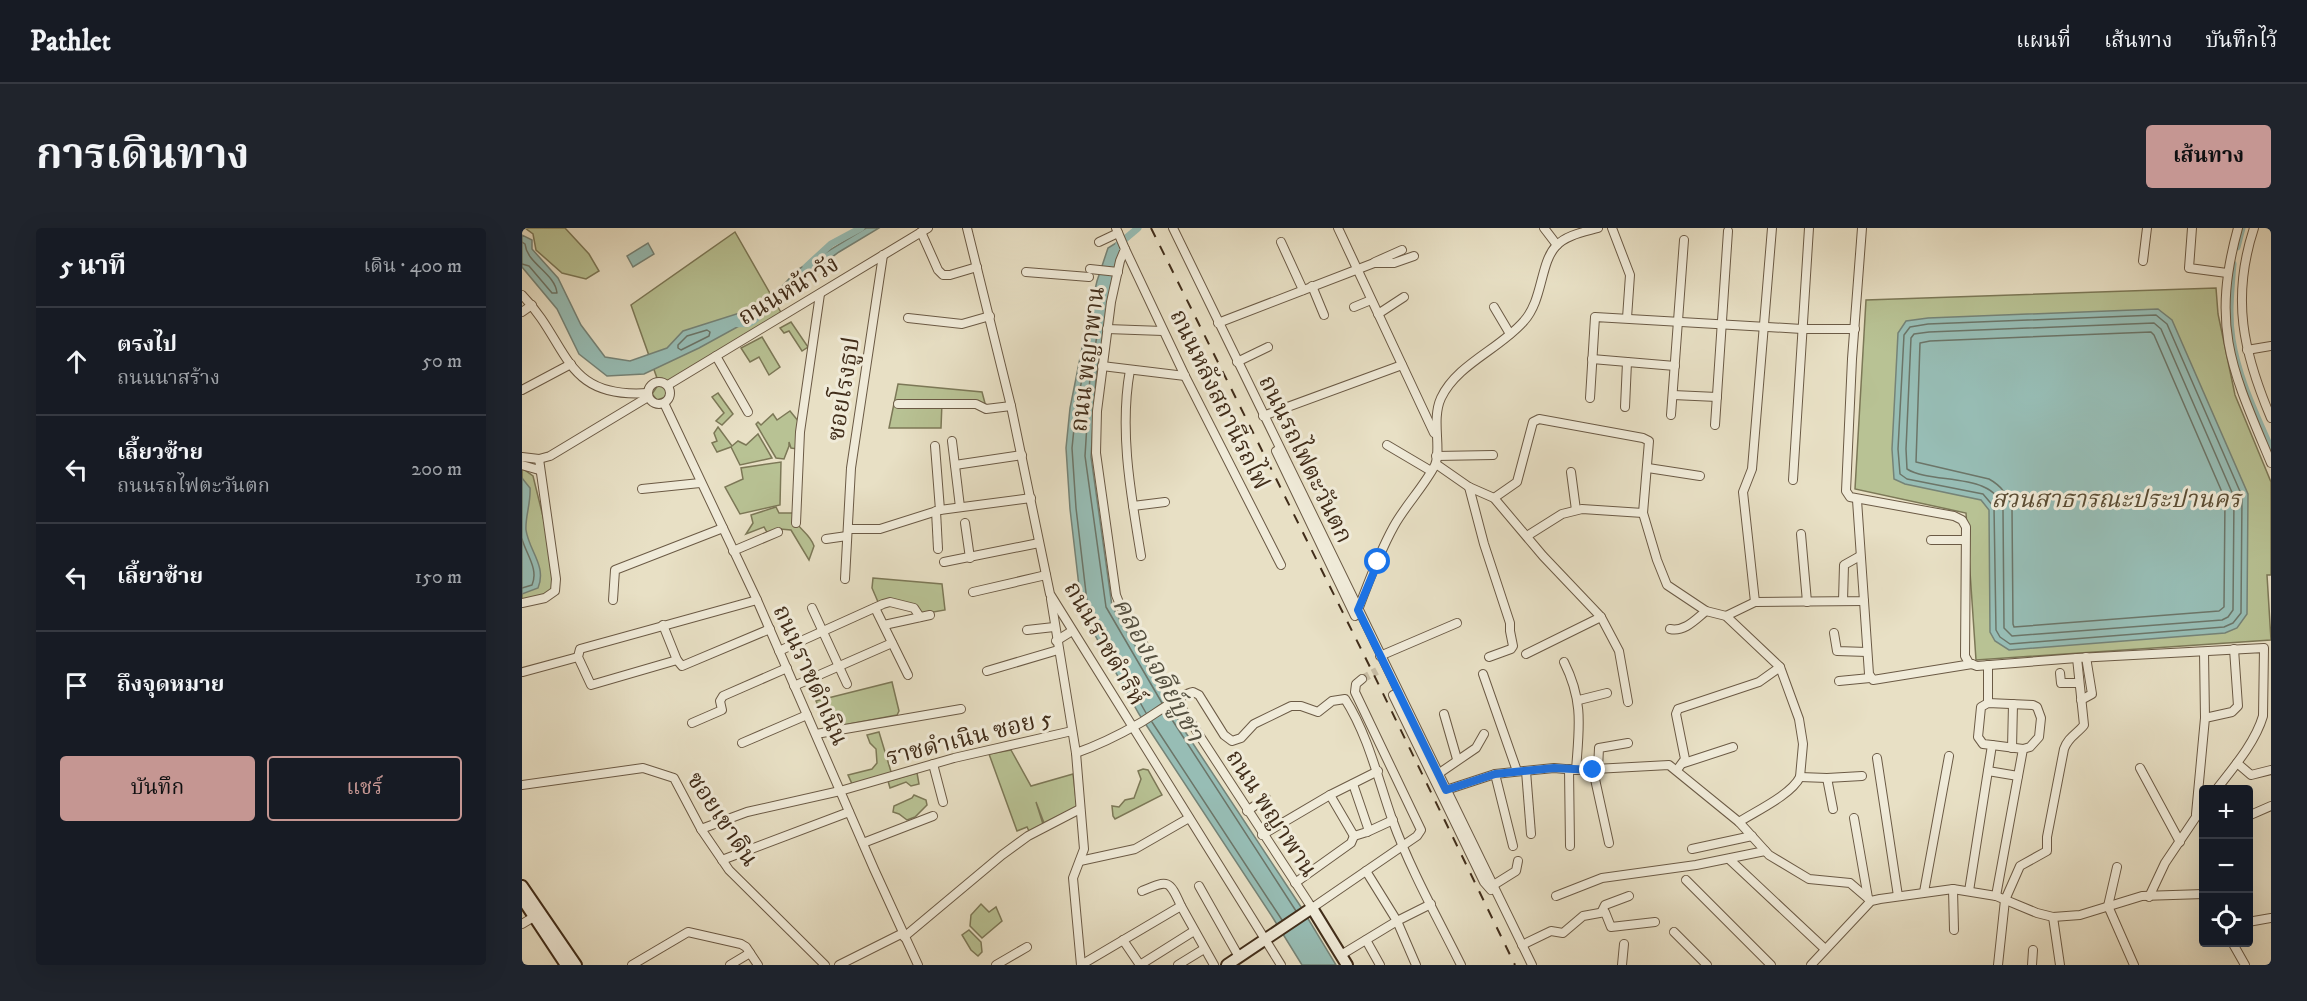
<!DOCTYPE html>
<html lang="th">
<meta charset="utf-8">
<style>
body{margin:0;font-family:"IM FELL DW Pica","Noto Serif Thai",serif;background:#20242c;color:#f1f3f6}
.controls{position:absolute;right:18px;bottom:18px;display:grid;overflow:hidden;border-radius:6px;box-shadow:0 6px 24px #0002}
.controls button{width:54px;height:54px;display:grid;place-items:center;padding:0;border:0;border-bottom:2px solid #363941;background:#171b24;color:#f1f3f6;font:30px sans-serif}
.stop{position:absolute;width:18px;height:18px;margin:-14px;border:4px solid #1a73e8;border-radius:50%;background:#fff}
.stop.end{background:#1a73e8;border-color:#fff;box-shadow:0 2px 6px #0008}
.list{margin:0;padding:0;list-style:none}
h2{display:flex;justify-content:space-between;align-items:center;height:78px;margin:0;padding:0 24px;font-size:26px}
h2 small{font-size:20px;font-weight:400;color:#9ea1a6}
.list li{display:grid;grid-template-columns:39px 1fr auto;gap:18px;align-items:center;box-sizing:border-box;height:108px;padding:0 24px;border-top:2px solid #363941}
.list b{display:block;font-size:22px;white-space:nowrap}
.list p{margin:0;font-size:20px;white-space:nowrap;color:#9ea1a6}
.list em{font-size:20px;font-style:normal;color:#9ea1a6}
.actions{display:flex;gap:12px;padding:18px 24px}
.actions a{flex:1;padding:14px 0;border:2px solid #c59692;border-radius:6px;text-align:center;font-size:21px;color:#c59692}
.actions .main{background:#c59692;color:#111}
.icon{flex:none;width:33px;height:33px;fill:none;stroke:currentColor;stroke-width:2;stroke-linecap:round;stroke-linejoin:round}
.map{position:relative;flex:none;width:1749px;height:737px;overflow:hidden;border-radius:6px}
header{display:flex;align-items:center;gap:36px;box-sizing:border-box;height:84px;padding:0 30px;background:#171b24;border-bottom:2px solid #363941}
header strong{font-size:28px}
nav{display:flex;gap:33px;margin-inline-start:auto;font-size:21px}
.intro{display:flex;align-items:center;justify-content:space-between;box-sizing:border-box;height:144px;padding:0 36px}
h1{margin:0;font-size:42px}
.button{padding:15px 27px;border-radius:6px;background:#c59692;color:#111;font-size:21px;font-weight:700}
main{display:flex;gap:36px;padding:0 36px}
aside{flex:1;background:#171b24;border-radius:6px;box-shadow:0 6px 24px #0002}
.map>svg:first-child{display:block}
.green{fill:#b8c294;stroke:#7c7857;stroke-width:1.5}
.water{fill:#97bdb5;stroke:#758377;stroke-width:1.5}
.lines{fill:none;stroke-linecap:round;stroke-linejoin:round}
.shore{stroke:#6c7568;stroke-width:1.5}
.canal{stroke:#97bdb5;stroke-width:7}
.minor-tunnel{stroke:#c7bca3;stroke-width:8;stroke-dasharray:8 4;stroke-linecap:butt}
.minor-casing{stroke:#6b5a45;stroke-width:10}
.secondary-casing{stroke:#412d1a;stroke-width:14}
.minor{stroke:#f0ebd9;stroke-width:8}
.secondary{stroke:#f0ebd9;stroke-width:10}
.rail{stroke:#412d1a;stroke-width:2;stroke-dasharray:10 10;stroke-linecap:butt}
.route{stroke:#1a73e8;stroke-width:8}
.labels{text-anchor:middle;stroke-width:6;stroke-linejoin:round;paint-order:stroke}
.street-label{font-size:24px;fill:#412d1a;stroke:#f0ebd9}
.park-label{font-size:24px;font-style:italic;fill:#594b32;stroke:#f0ebd9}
.water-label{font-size:26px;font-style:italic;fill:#565141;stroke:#f0ebd9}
</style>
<header>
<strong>Pathlet</strong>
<nav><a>แผนที่</a><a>เส้นทาง</a><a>บันทึกไว้</a></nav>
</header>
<div class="intro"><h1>การเดินทาง</h1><a class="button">เส้นทาง</a></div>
<main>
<aside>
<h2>5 นาที<small>เดิน · 400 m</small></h2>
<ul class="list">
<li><svg class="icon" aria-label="ahead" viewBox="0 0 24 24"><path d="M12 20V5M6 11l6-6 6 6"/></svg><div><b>ตรงไป</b><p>ถนนนาสร้าง</p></div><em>50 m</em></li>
<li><svg class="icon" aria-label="left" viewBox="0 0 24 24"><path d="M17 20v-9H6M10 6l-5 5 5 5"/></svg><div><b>เลี้ยวซ้าย</b><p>ถนนรถไฟตะวันตก</p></div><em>200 m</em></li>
<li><svg class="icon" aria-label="left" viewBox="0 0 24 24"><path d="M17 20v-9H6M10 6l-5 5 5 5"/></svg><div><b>เลี้ยวซ้าย</b></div><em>150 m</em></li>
<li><svg class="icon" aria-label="arrive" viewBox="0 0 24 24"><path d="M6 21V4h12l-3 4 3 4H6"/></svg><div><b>ถึงจุดหมาย</b></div></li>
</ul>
<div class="actions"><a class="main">บันทึก</a><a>แชร์</a></div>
</aside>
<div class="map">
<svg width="1749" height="737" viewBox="0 0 1749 737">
<rect width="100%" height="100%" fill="#e8e0c5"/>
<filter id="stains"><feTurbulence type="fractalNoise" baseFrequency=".00333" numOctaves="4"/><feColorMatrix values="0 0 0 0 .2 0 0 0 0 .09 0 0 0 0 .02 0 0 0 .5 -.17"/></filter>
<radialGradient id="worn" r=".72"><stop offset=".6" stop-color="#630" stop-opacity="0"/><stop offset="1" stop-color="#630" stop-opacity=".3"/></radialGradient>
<g class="green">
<polygon points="3,0 43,0 67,26 77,43 64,51 40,45 14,22 11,6"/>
<polygon points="213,4 261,88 144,160 146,165 144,169 135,172 130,166 136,157 136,153 109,77"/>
<polygon points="1694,60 1696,86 1713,167 1749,254 1749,347 1745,347 1749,412 1454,432 1444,285 1333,261 1344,72"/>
<polygon points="269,94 286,119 280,123 267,103 262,105 258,100"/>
<polygon points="240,109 258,139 247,147 237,129 228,134 219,120"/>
<polygon points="376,156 460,164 464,179 420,174 419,200 367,200"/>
<polygon points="196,165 211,186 200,197 194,193 202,185 190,169"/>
<polygon points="268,183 277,194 275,221 269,220 267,214 267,218 262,231 254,230 234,196 236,194 239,197 251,186 255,192"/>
<polygon points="196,199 210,218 216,213 224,217 236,206 250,230 218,237 209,219 195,224 190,215 195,213 192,205"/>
<polygon points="259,234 258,277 218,286 203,259 221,251 219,240"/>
<polygon points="0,240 11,248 28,317 33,357 27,366 0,374"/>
<path d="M254 279 257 285H271C273 301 287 303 292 318L287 332 269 302 258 301 246 306 242 299 224 306 231 295 229 287Z"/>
<polygon points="351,350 420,356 423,382 400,386 371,371 356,374 350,360"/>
<polygon points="370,454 377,483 375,487 306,500 294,473"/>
<polygon points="357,504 370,547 331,558 326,547 350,541 355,535 354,521 348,515 345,507"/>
<polygon points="489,522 509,558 551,546 555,579 522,595 514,574 521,596 507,603 505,599 495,603 467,526"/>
<polygon points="621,541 626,542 640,567 593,591 591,588 590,578 597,579 603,572 612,570 619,551 616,543"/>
<polygon points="395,545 397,556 389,558 384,554 368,560 366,553"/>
<polygon points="392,567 404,572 405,577 393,589 385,592 377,586 371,584 372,578 390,570"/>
<polygon points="459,676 467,684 474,679 480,693 460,710 448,698 449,687"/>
<polygon points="447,702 459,714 460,724 456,728 449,722 440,707"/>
</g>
<g class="water">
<polygon points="344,0 357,0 317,24 274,55 263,73 177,120 122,146 85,148 57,126 35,81 0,39 0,7 10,12 10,21 36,50 59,97 83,129 108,133 145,120 161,103 243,77 275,42"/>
<polygon points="597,13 600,20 590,55 574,148 569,229 590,378 664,505 779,679 814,737 780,737 751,690 617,486 560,384 548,281 544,220 548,180 564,100 575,53 586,20"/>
<polygon points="126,15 132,26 111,39 105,28"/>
<polygon points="1636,81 1650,92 1726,266 1725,386 1715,400 1703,405 1487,422 1473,413 1468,404 1467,282 1459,272 1383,256 1372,251 1370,221 1376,105 1384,93 1406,90"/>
<path d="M0 250 8 260C9 275 3 289 4 302 7 323 25 338 16 360L0 366Z"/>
</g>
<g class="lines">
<g class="shore">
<path d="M0 14 3 16C5 36 33 45 35 65H30L7 38 0 36"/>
<polygon points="1634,87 1645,96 1720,268 1719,385 1711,395 1702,399 1488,416 1478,409 1474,402 1472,279 1461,266 1385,251 1378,246 1376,221 1382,107 1388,99 1406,96"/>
<path d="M1632 95 1639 101 1712 269 1711 382 1706 389 1700 392 1490 408 1482 400 1481 282C1474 243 1410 257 1385 241L1384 221 1389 110 1392 106 1407 104Z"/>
<polygon points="185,102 188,104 187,108 159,122 156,120 156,117 165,108"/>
<path d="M1629 104 1632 107 1703 271 1702 379 1697 383 1492 399 1491 396 1490 281C1488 268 1478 257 1467 251L1394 234 1398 115 1408 113Z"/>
<path d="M0 311C4 326 17 341 10 357L0 360"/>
<polyline points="645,484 774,683"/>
<polyline points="624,485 566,382 554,280 550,220 554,181 570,101 572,99 576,102 568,148 563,228 584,379 640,475"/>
<polyline points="630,494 760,692"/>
</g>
<g class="canal">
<polyline points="597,16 616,0"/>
<polyline points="1715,19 1720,0"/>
<path d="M1711 36C1709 61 1706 86 1710 111 1716 150 1734 186 1749 221"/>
<polyline points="284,39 309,16 339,0"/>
<path d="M211 95C232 98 230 94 244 81"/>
</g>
<polyline class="minor-tunnel" points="840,451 855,443"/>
<defs>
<g id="minor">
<polyline points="445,0 489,178 528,366 759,737"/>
<polyline points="594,0 603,21 598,33 589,74 575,183 574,225 594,367 598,377 655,473 790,680 895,608 899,602 833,464 834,456 840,451"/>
<polyline points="651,0 1010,737"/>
<polyline points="816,0 912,205"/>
<polyline points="1022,0 1035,17"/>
<polyline points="1090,0 1108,47 1105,90"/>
<polyline points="1250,0 1230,241 1221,264 1233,374 1342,373 1335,272"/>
<path d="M1340 0 1330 131 1324 263 1328 269 1432 288 1440 292 1444 299 1443 428 1447 435 1455 438 1555 430 1742 420 1741 488C1733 515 1711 540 1694 562"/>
<polyline points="1670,0 1667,40 1705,45"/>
<path d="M1716 0C1688 101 1711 144 1749 235"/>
<path d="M1732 0C1709 70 1721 124 1749 190"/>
<polyline points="399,4 416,42 421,47 428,47 455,39"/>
<polyline points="577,14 596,5"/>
<polyline points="759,14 781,62"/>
<polyline points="603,21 663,148 759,337"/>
<polyline points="1621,33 1625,0"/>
<polyline points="853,34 880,22"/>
<polyline points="568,41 596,44"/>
<polyline points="504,44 567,49"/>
<polyline points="790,58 802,87"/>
<path d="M0 67C48 116 40 171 126 165"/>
<polyline points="832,79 849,72"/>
<polyline points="972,79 988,106"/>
<polyline points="0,84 10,77"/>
<polyline points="856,86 882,69"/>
<polyline points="386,90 440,96 468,88"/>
<polyline points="696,95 852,35 872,35 892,28"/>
<polyline points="585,101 641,103"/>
<polyline points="1725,122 1749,118"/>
<polyline points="194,128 226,184"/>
<polyline points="1070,131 1153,138"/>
<polyline points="715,134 746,119"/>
<polyline points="580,138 663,148"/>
<path d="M608 142C597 203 609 267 619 328"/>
<circle cx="137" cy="165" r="11"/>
<polyline points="146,157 406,0"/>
<polyline points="0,162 49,136"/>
<polyline points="1151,167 1195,169"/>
<polyline points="1068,170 1073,89 1280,101 1333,101"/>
<polyline points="142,175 235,372 352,641 396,737"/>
<polyline points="376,176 454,176 464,181 489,178"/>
<polyline points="1103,179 1105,134"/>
<polyline points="1149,187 1162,12"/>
<polyline points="741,188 880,137"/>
<polyline points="1193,197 1206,3"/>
<polyline points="430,213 438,279"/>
<polyline points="865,217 909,243"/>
<polyline points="413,218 418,282"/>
<polyline points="754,223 833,388"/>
<polyline points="914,228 971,227"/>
<polyline points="0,229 17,231 28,228 126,169"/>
<polyline points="914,236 947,259 972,270 1021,328 1079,389 1097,423 1106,474"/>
<polyline points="0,237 17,242"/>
<polyline points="433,237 500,227"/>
<polyline points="1126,240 1178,248"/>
<polyline points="1049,244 1054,282"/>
<polyline points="1271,252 1287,0"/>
<polyline points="947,259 962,316 988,395 988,403 991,418 989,421 967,429"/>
<polyline points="120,261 178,255"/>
<path d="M972 270 995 254 1011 194 1017 191 1121 210 1127 213 1121 285 1135 332 1145 357 1184 383 1204 388 1258 439 1277 491 1281 516 1278 549C1269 567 1234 583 1217 594"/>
<polyline points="611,278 643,274"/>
<polyline points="414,283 416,321"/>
<polyline points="274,295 278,204 298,66"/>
<polyline points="443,295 448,330"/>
<polyline points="326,301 358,301 418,282 509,270"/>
<polyline points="1279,306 1285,374"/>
<polyline points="1005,308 1040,286 1060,281 1121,285"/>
<polyline points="304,311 325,308"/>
<polyline points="1409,312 1443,312"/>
<polyline points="211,323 256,304"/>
<polyline points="422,334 517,315"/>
<polyline points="323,351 329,240 361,27"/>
<polyline points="451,364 524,347"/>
<polyline points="529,371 554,525 562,621 551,650 559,737"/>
<polyline points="91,372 93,342 201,300"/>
<polyline points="1321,373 1322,337 1338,328"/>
<polyline points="1342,373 1347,446 1351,452 1450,436"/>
<polyline points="0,375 23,370 33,363 34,351 17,231"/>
<polyline points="290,380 325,456"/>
<polyline points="353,380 386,447"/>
<path d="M836 382C846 355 858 323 872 298 883 278 903 257 913 237 920 221 909 192 919 170 935 136 978 121 1002 93 1021 72 1018 35 1034 18 1044 7 1062 4 1076 0"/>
<polyline points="1204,388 1233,374"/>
<polyline points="141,397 155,432 160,438 248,401"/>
<polyline points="362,397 408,387"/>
<path d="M1148 401C1163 404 1174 391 1184 383"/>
<polyline points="505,402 532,399"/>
<polyline points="1312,405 1315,423 1345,424"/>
<polyline points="534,413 550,403"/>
<polyline points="257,423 361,376 368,374 392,380 398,389"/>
<polyline points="1682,424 1683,490"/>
<polyline points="1004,426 1079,389"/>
<polyline points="858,428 935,395"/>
<polyline points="155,432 69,457 56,429 58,421 235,372"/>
<path d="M1042 434C1062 474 1057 500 1054 542"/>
<polyline points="1466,437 1466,475"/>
<polyline points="465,443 536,422"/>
<polyline points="1,444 56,429"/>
<polyline points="1538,445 1539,455 1557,455"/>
<polyline points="961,446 995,543"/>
<polyline points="1317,453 1348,450"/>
<polyline points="272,458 370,415"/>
<polyline points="871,467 962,654 969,662"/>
<polyline points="1057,472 1085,465"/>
<polyline points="1559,472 1570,466 1564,429"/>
<polyline points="922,486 935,531"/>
<polyline points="170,495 200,482 198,473 201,468 265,440"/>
<polyline points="294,506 439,481"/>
<polyline points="220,515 285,487"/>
<polyline points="1470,517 1461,516 1456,509 1459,479 1466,475 1511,477 1515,479 1519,490 1517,509 1508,519 1501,521"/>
<polyline points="1490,520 1491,476"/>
<path d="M554 525C577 517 597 507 618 495 630 488 661 465 671 464L677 467 702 507 710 513 719 510 732 496 769 478H779L796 484 810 473 823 471C846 507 856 551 870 591 888 641 915 689 939 737"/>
<polyline points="1355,530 1376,668"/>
<polyline points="1162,535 1211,519"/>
<polyline points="1715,535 1729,547 1749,542"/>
<polyline points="411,536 421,574"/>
<polyline points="1618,540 1658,614"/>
<polyline points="1047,541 1048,618"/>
<polyline points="1076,541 1077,520 1106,515"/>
<polyline points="1071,542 1087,615"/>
<polyline points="1155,542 1163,531 1154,486 1156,481 1237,454 1258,439"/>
<polyline points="1004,543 1009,606"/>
<polyline points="1466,543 1496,548"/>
<polyline points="916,546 954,520 962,506"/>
<polyline points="973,546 991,618"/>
<polyline points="1278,549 1305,550 1340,548"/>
<polyline points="1305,550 1311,581"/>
<polyline points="0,557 121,540 152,550 179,601 207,642 303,737"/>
<polyline points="924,562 973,546 1032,540 1054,542 1147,537 1217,594 1247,627 1287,651 1328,655 1349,673"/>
<polyline points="808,567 832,608 845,604 846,600 831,556"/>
<polyline points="725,583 744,570"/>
<polyline points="1674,586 1683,490 1710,484 1716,478 1712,421"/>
<polyline points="1726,588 1749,578"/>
<polyline points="1332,590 1346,670"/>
<polyline points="179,601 225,584 318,563 432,530 550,503"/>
<polyline points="845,604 871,592"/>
<polyline points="740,607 808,567 856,543"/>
<polyline points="341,615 411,588"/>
<polyline points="1170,621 1230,608"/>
<polyline points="1207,631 1303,721"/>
<polyline points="200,632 327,584"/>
<polyline points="558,633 613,621 667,590"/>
<polyline points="1595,639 1586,678 1612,737"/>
<polyline points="844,643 875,693 894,737"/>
<polyline points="1164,652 1249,737"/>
<polyline points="773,655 829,615 832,608"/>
<polyline points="677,658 717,729"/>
<polyline points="970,658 994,643 996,633"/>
<polyline points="1431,661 1432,702"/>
<path d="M620 663C646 652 647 651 659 678"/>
<polyline points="1447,663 1470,517 1501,521 1474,668"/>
<polyline points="1402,664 1427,528"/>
<polyline points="1034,668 1080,650 1174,637 1243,623"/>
<polyline points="1627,669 1643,635 1682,577"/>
<polyline points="1080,683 1083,677 1107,668"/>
<polyline points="1531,689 1538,737"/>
<polyline points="1726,694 1749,690"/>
<polyline points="0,696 15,687"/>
<polyline points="1152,704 1185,737"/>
<polyline points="382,709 480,627 506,608 558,581"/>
<polyline points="601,712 618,737"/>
<polyline points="844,712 858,737"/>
<polyline points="1710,714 1723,737"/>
<polyline points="1000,717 1029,703 1041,705 1061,688 1083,684 1089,699 1133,694"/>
<polyline points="819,727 875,693 909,676"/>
<polyline points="110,737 166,704 219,716 224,719 236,737"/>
<polyline points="208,737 228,725"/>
<polyline points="317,737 381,705"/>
<polyline points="474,737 505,719"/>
<polyline points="559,737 659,678 692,737"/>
<polyline points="618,737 672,703"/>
<polyline points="656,737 682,721"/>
<polyline points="1100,737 1102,716"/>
<polyline points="1289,737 1349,673 1358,671 1431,661 1474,668 1515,685 1531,689 1558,687 1620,668 1682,666"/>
<path d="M1476 737 1483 672 1498 638 1525 623V609L1542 521C1546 509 1555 506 1562 497L1555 430"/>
<polyline points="1510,737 1511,722"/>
</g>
<g id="secondary">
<polyline points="0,658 54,737"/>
<polyline points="1,672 44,737"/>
<polyline points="705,737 790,680 825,737"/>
</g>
</defs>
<use href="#minor" class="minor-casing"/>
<use href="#secondary" class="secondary-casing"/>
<use href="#minor" class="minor"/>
<use href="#secondary" class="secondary"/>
<polyline class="rail" points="629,0 852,447 993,737"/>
</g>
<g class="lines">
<polyline class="route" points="856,334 836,382 924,562 973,546 1032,540 1071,542"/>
</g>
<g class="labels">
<g class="street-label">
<text transform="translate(266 62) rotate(-31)" y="8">ถนนหน้าวัง</text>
<text transform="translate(565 131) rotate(-83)" y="8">ถนน พญาพาน</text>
<text transform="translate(321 161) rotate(-81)" y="8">ซอยโรงธูป</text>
<text transform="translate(698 171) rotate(64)" y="8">ถนนหลังสถานีรถไฟ</text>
<text transform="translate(784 231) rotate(64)" y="8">ถนนรถไฟตะวันตก</text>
<text transform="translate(583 415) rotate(60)" y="8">ถนนราชดำริห์</text>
<text transform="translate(289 447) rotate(66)" y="8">ถนนราชดำเนิน</text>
<text transform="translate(447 509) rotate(-14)" y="8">ราชดำเนิน ซอย 5</text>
<text transform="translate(750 585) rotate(57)" y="8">ถนน พญาพาน</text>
<text transform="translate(201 591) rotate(56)" y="8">ซอยเขาดิน</text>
</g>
<g class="park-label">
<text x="1594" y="279">สวนสาธารณะประปานคร</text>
</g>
<g class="water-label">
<text transform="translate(637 441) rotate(61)" y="9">คลองเจดีย์บูชา</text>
</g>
</g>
<rect width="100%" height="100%" filter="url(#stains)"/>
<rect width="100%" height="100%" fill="url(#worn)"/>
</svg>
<div class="controls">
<button>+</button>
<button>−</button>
<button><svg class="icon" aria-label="locate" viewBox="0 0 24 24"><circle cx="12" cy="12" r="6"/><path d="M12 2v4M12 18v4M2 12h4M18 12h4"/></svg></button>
</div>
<div class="stop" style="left:856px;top:334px"></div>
<div class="stop end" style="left:1071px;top:542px"></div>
</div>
</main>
